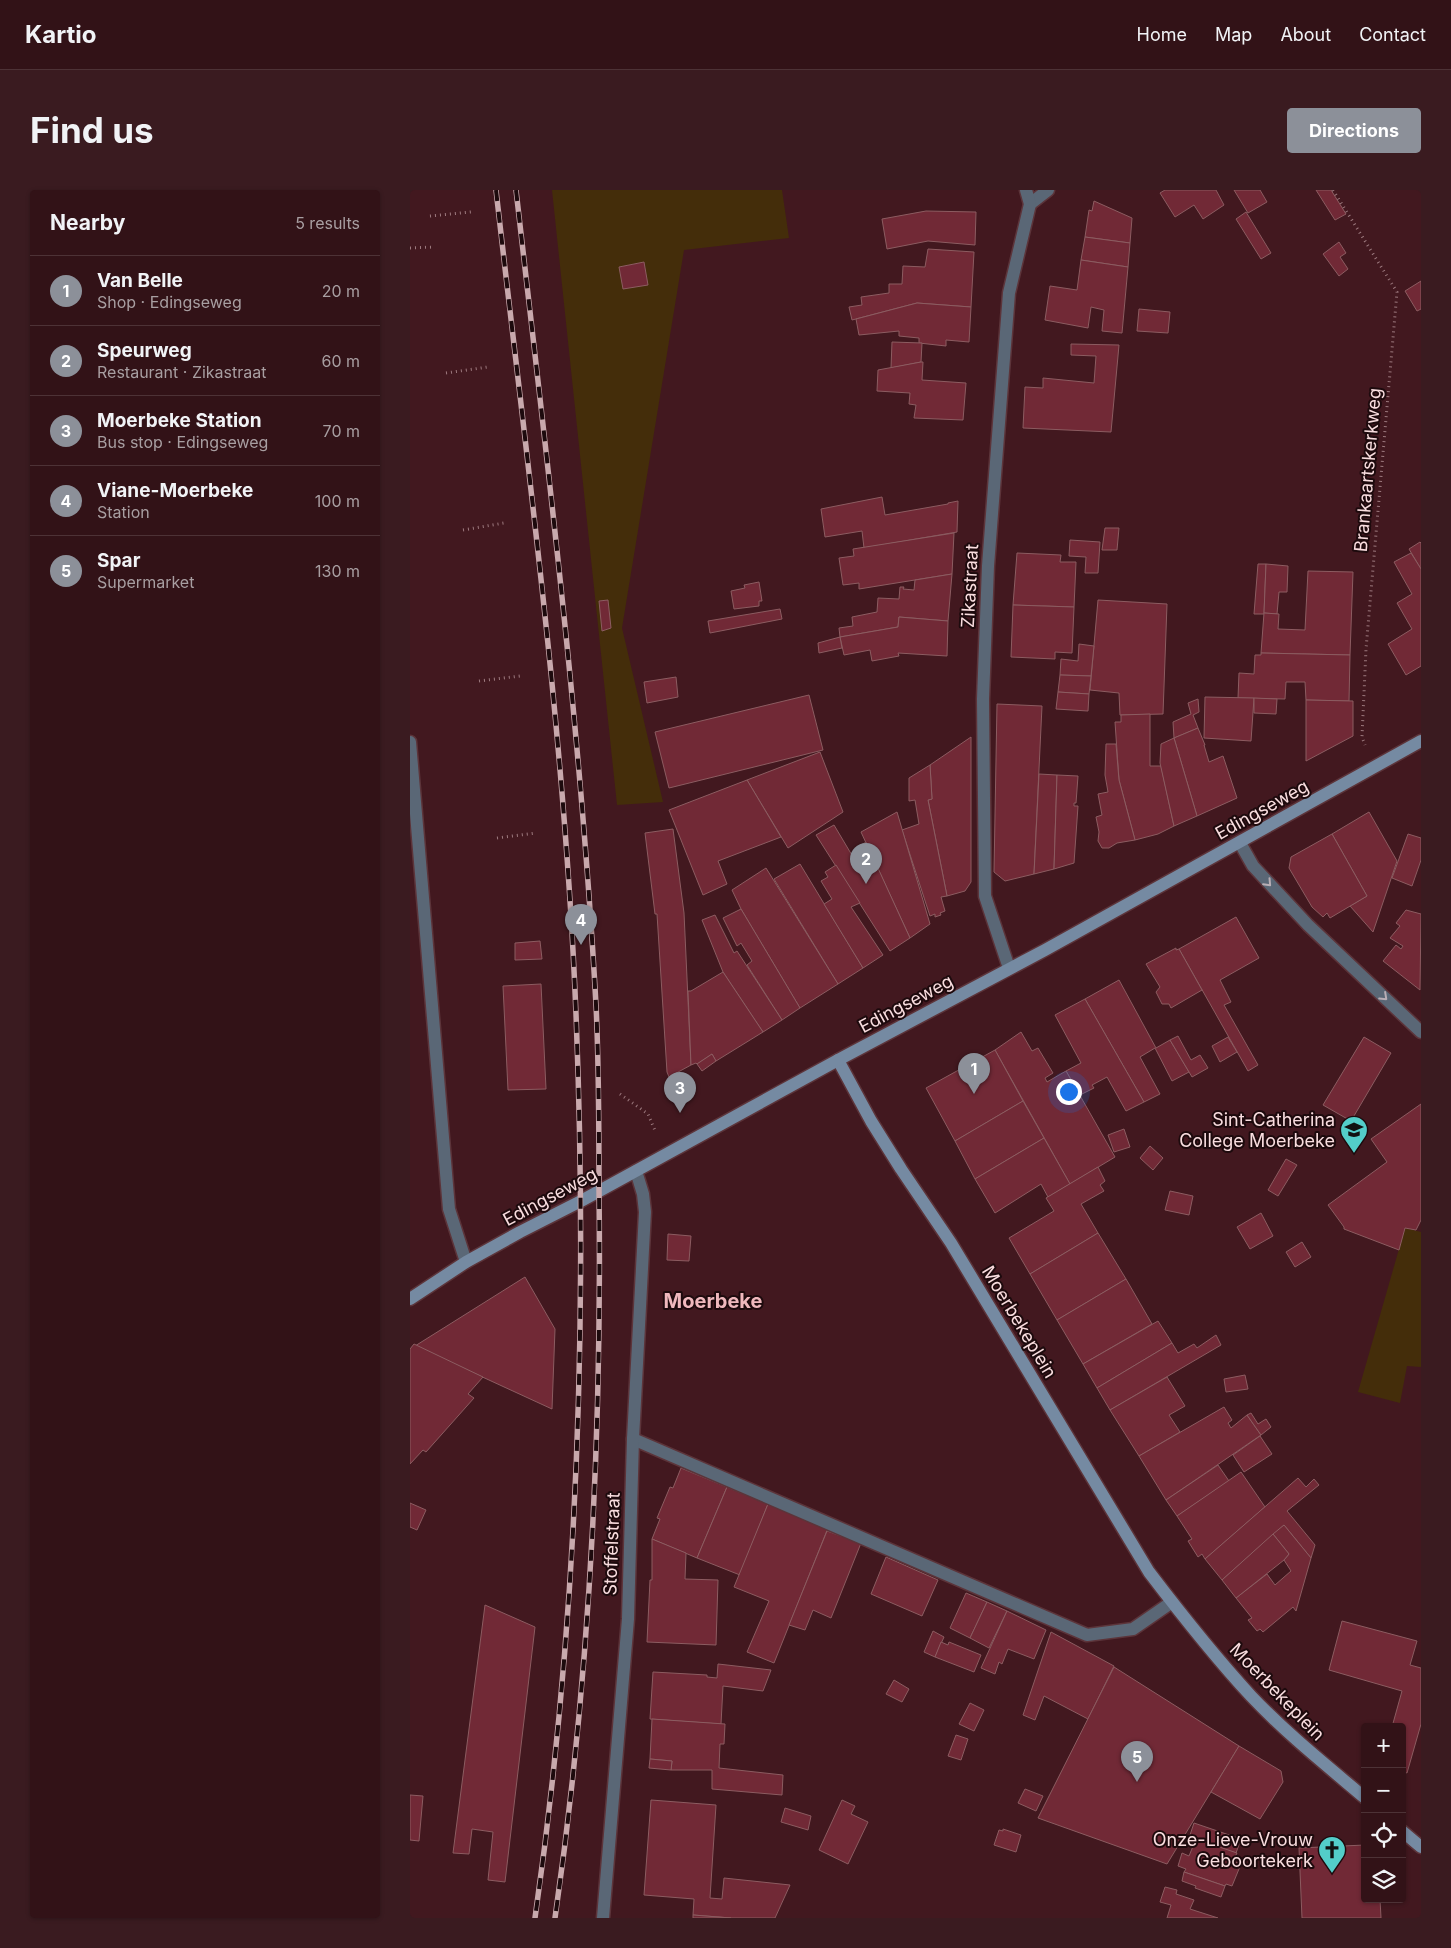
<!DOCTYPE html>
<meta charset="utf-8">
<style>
body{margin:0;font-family:Inter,sans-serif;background:#3a1b20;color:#f1f3f6}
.controls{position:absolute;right:15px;bottom:15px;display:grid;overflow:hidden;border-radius:5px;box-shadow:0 1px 4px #0004}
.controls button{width:45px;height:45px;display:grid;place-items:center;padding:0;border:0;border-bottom:1px solid #4d3236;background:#321217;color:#f1f3f6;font:25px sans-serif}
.you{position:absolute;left:658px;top:901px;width:18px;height:18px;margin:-12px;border:4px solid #fff;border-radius:50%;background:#1a73e8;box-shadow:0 0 0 8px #1a73e833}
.badge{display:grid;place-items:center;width:32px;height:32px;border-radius:50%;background:#8c9099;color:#fff;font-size:16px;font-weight:700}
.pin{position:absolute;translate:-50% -41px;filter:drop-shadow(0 1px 2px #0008)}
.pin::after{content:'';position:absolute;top:26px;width:18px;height:15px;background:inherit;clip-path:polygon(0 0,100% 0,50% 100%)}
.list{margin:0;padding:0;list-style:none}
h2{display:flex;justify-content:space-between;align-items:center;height:65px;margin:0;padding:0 20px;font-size:21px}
h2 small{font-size:16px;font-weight:400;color:#a89ea1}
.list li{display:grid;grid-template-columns:32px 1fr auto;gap:15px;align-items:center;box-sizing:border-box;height:70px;padding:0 20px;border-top:1px solid #4d3236}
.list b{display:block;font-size:19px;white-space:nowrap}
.list p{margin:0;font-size:16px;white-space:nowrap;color:#a89ea1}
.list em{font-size:16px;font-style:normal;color:#a89ea1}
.icon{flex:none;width:28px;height:28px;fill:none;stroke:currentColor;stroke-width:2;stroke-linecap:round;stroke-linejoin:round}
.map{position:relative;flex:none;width:1011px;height:1728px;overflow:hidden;border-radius:5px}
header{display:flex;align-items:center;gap:30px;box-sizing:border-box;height:70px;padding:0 25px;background:#321217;border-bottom:1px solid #4d3236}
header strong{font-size:24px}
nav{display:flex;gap:28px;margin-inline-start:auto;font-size:18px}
.intro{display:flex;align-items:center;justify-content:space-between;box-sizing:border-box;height:120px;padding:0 30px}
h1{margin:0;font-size:35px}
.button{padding:12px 22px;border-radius:5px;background:#8c9099;color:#fff;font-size:18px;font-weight:700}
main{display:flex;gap:30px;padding:0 30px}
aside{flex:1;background:#321217;border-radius:5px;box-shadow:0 1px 4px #0004}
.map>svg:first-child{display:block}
.green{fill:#442d0a}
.building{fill:#712936;stroke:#8c5c61}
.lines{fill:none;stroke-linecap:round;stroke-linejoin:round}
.street-casing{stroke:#5c343a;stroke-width:15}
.secondary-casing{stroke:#5c343a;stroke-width:15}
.path{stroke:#9d7a7f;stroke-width:3;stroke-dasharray:1 4;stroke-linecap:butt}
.street{stroke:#5a6776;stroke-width:12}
.secondary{stroke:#758aa2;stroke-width:12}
.rail-casing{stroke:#c9a9ad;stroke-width:5.5}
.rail{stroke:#1d0a0d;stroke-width:4;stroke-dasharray:11;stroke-linecap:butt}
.oneway{stroke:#b9aeb5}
.labels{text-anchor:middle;stroke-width:4;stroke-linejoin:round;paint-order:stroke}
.street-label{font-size:18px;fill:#f9dddf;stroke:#1d0a0d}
.poi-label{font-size:18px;fill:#f9dddf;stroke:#1d0a0d;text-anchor:end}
.quarter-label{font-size:20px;font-weight:bold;fill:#efb8bd;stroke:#1d0a0d}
</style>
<header>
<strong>Kartio</strong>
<nav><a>Home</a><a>Map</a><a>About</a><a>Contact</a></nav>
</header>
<div class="intro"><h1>Find us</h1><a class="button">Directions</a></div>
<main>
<aside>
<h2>Nearby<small>5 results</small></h2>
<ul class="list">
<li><span class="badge">1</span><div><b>Van Belle</b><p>Shop · Edingseweg</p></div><em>20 m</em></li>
<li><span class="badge">2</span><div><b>Speurweg</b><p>Restaurant · Zikastraat</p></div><em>60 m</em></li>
<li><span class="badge">3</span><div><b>Moerbeke Station</b><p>Bus stop · Edingseweg</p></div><em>70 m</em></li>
<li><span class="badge">4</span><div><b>Viane-Moerbeke</b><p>Station</p></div><em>100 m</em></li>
<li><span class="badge">5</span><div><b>Spar</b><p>Supermarket</p></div><em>130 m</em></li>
</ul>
</aside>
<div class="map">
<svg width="1011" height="1728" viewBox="0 0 1011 1728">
<rect width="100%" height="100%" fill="#42181f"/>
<g class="green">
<polygon points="142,0 372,0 379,48 274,60 212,438 253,612 207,615"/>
<polygon points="995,1038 1011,1042 1011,1177 997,1176 990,1213 948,1202"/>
</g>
<g class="building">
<polygon points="755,0 806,0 814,15 793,29 784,15 765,27 750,3"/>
<polygon points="824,0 850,0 857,12 838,23"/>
<polygon points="906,0 921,0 936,24 925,30"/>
<polygon points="684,11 722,28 720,53 675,47 679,20 682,21"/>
<polygon points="516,21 566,22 565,55 518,51 477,59 472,29"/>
<polygon points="836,22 861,63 851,69 826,29"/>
<polygon points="675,47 720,53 718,77 671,70"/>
<polygon points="929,52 936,63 930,67 938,79 929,86 913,64"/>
<polygon points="518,59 564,62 561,117 507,113 442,130 439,117 452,115 451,107 479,103 479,94 492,94 493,76 515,77"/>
<polygon points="671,70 718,77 712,143 692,141 694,120 681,117 678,138 635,130 640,96 667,100"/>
<polygon points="234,72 238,95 213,99 209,77"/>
<polygon points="1011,91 1011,119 1007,121 995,101"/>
<polygon points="507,113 561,117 559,152 536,150 536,156 509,153 509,148 489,146 489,141 449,145 446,129"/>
<polygon points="729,119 760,122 758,143 727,141"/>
<polygon points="482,152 512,153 511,172 481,178"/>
<polygon points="661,154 709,155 701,242 613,238 615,197 633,198 633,188 684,193 686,166 661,165"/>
<polygon points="511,172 513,172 512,190 556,193 553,230 504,228 506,215 499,214 500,203 467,201 468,180"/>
<polygon points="472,307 475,325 538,314 538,313 548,311 547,342 454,358 452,341 415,347 411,319"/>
<polygon points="695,338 709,338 707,360 692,360"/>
<polygon points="544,343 542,384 449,399 449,393 433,395 429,368 444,366 443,359"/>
<polygon points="660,350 690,352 688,383 675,383 676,367 659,366"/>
<polygon points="1010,352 1011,353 1011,379 999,359"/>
<polygon points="607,363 651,365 650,372 666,372 664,417 603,415"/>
<polygon points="1001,363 1011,379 1011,476 996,485 978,454 1002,439 987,413 1002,404 984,372"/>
<polygon points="848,374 856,374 854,424 844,424"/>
<polygon points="856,374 878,376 877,402 869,402 867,424 854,423"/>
<polygon points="898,381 943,382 940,465 851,463 854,423 869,424 868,439 895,440"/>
<polygon points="542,384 538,431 489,427 488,437 430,447 429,438 443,436 442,427 467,422 468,408 489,409 490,397 494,397 493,399 504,400 505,390"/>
<polygon points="349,392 352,411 349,411 349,416 324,419 321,401 335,398 334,395"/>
<polygon points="198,410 201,438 192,441 189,411"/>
<polygon points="688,410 757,414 753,524 710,525 709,503 680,500"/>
<polygon points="603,415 664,417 662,463 645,462 645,469 601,467"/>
<polygon points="370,419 372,429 300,443 298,431"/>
<polygon points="489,427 538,431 537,466 488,463 489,466 462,471 460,460 434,465 430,447 488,437"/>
<polygon points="430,447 432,458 409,463 408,453"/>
<polygon points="669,454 684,456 681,486 650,485 651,469 668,471"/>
<polygon points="851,463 940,465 939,511 896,510 895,492 876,492 875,509 828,508 829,483 844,484 845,465 851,465"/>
<polygon points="650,485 681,486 679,504 648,502"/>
<polygon points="266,487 268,507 237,513 234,492"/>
<polygon points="648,502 679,504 678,521 646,519"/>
<polygon points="399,505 413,560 259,598 245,542"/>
<polygon points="795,507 844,508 841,551 794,548"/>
<polygon points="844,508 867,509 866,524 844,523"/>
<polygon points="788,509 789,522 783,525 788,538 764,548 763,532 781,524 778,513"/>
<polygon points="896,510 943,511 943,546 896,571"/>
<polygon points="587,514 632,516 624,684 595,691 584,682"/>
<polygon points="740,524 740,576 751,576 764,636 748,644 725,650 709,590 705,532 711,532 711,525"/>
<polygon points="788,538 795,555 794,555 799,572 813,566 827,608 787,626 764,548"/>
<polygon points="561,547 561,692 555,701 537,706 518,610 522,609 520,575"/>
<polygon points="764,548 787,626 764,636 750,573 751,554"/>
<polygon points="696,554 706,554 709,590 725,650 707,653 699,658 692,658 688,651 689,642 686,627 692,625 688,604 698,602 695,585"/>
<polygon points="410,562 433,622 378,658 337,590"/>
<polygon points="520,575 522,609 518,610 537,706 531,707 535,721 530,723 531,725 525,727 525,724 520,726 492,640 509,634 505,610 499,611 499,588"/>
<polygon points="629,584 647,585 644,679 624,684"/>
<polygon points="647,585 668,586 666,613 664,613 664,616 668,616 664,673 644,679"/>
<polygon points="337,590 371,647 308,671 317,694 293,705 259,620"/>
<polygon points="487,622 520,734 500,748 451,642"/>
<polygon points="959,622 987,671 963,742 940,716 957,706 922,644"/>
<polygon points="424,635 446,672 453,667 448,657 456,652 500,748 480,761 406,645"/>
<polygon points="263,639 274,723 281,875 259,887 257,882 247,724 245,724 235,643"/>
<polygon points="922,644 957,706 920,728 917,723 913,727 902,717 879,678 881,667"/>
<polygon points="998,644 1011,648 1011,670 1002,696 982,688"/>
<polygon points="390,674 453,778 428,794 364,689"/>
<polygon points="426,675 450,713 441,717 473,765 453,778 414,714 422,709 411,691 418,687 415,682"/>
<polygon points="356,678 428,794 390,818 331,719 322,700"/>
<polygon points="331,719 390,818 372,830 337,775 342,771 331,753 327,756 313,728"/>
<polygon points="996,720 1011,724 1010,800 973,771 986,755 991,759 993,756 980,748 990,736 986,733"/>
<polygon points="305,725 324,763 327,761 372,830 353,842 313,782 292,730"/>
<polygon points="826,727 849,768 810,790 821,812 814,815 848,875 838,881 769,759"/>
<polygon points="130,751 132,769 105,770 105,753"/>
<polygon points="766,758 766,760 769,759 792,800 761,818 759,814 752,814 746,802 750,797 736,774"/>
<polygon points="313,782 353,842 306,871 302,864 287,874 286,873 281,875 278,801 281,801"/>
<polygon points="709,790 746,858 760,850 779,882 762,891 745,858 730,867 750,904 734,912 675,809"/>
<polygon points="131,794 136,899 98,900 93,796"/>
<polygon points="675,809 734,912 716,921 697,887 682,895 684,898 670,905 656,881 671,873 645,825"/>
<polygon points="611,842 622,861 628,858 643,883 635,888 637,892 656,881 705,967 660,994 585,860"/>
<polygon points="768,846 781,870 790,865 798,878 782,887 760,850"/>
<polygon points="818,847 827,862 810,872 802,856"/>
<polygon points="954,847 981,863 941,931 913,915"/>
<polygon points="585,860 613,911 545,951 516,898"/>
<polygon points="302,864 306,871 292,881 287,874"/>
<polygon points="613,911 634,948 565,989 545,951"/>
<polygon points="1011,914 1011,1030 1006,1040 995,1038 989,1060 934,1039 934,1037 918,1015 977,972 961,949"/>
<polygon points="714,939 720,957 704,962 698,945"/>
<polygon points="634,948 660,994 638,1007 631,994 585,1023 565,989"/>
<polygon points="740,956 753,968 743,980 730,968"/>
<polygon points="876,969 887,975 868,1006 858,1000"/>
<polygon points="688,977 695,991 690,995 694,1001 671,1014 688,1043 620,1084 599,1048 644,1021 636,1008"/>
<polygon points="760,1001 783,1006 779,1025 755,1020"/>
<polygon points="851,1023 863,1046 840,1059 827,1037"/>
<polygon points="688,1043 716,1089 647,1130 620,1084"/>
<polygon points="258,1044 281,1046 279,1071 257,1070"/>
<polygon points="892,1052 901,1067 885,1077 876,1062"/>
<polygon points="115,1087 145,1139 142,1219 5,1156"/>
<polygon points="716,1089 742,1134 673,1174 647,1130"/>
<polygon points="748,1131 762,1153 687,1198 673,1174"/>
<polygon points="806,1145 811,1155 700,1220 687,1198 762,1153 768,1163 784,1154 787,1158"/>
<polygon points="4,1154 73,1187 58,1204 64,1208 16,1262 13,1260 0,1274 0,1159"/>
<polygon points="835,1185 838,1199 816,1202 814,1189"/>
<polygon points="757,1187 775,1216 759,1225 770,1242 729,1266 700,1220"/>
<polygon points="814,1217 822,1230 818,1233 821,1238 837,1225 851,1245 756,1310 729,1266"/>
<polygon points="841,1223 848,1234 856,1229 861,1237 851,1245 837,1225"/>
<polygon points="850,1246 862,1264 834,1282 823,1265"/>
<polygon points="808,1275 819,1291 767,1326 756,1310"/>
<polygon points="271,1278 317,1297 287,1368 242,1349 250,1329 247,1328 260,1297 263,1298"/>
<polygon points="831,1282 855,1317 795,1369 792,1364 788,1367 778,1351 782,1349 767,1326"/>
<polygon points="888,1288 896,1297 904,1289 909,1295 877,1321 905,1355 901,1368 874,1335 812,1390 795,1369"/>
<polygon points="317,1297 358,1314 330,1385 287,1368"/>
<polygon points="0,1313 16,1320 7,1340 0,1337"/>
<polygon points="358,1314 418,1338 364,1473 337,1462 359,1411 324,1397"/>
<polygon points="874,1335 901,1368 886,1421 883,1417 853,1442 850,1439 847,1441 838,1430 842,1428 826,1408 857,1384 865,1395 881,1381 874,1370 879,1364 863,1344"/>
<polygon points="417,1341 451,1353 421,1428 403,1420 395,1440 379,1435"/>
<polygon points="863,1344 879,1364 874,1370 826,1408 812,1390"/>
<polygon points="242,1349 276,1363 275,1389 308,1390 306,1455 237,1452 240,1390 242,1390"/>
<polygon points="476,1367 528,1390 512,1426 461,1404"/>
<polygon points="556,1403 577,1412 560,1448 540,1438"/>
<polygon points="577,1412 597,1421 579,1458 560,1448"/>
<polygon points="75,1415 125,1437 95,1692 78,1690 83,1642 62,1639 59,1664 43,1663"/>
<polygon points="597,1421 636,1440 624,1469 598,1459 592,1474 589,1472 585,1484 571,1478"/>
<polygon points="932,1431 1007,1451 1000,1475 1011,1478 1011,1534 997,1583 992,1581 992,1537 982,1537 992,1501 919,1480"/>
<polygon points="523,1441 534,1447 525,1467 514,1462"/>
<polygon points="641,1442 704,1476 678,1529 634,1506 625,1530 613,1525"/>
<polygon points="531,1452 538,1455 539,1452 571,1465 564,1482 525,1467"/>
<polygon points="308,1474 361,1480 353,1501 313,1496 311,1534 240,1529 243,1482 297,1485 297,1487 307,1488"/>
<polygon points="704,1477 829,1556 757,1674 628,1628"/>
<polygon points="484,1490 499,1499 492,1512 476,1504"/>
<polygon points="560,1513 574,1520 564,1541 549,1534"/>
<polygon points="242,1529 315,1534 314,1554 310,1554 309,1578 373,1585 372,1605 302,1599 302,1580 261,1580 262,1571 240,1569"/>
<polygon points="546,1545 558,1549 551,1570 538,1566"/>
<polygon points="829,1556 871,1581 873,1592 850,1629 801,1602"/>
<polygon points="240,1569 262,1571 261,1580 239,1578"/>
<polygon points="615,1599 633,1606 626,1621 608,1613"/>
<polygon points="0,1605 13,1606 9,1651 0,1650"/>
<polygon points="241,1610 306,1615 300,1708 312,1709 314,1688 380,1695 365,1728 321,1728 283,1725 284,1709 234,1705"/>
<polygon points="432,1610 445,1616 441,1624 458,1632 438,1674 409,1660"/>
<polygon points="375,1618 401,1626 398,1640 371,1632"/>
<polygon points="784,1633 831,1649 826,1663 779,1648"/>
<polygon points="593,1639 611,1645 606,1662 584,1655 589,1640 593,1641"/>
<polygon points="786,1649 827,1663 823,1671 831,1674 822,1696 816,1694 815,1696 774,1682 776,1679 768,1676 772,1663 779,1666"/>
<polygon points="955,1655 955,1709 970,1709 971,1728 892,1728 889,1658"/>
<polygon points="774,1682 815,1696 811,1707 785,1698 786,1696 772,1691"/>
<polygon points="755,1697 767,1700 766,1704 784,1710 780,1719 808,1728 757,1728 761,1715 750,1712"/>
<polygon points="283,1725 321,1728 283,1728"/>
</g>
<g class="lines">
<defs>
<g id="street">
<polyline points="620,14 638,0"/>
<polyline points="0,552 39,1019 56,1072"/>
<polyline points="830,653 843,676 898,735 1011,842"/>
<polyline points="599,778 575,706 573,509 578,376 599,103 620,14 616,0"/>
<polyline points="223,1249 677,1445 723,1439 762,1412"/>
<polyline points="193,1728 218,1429 223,1249 235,1022 233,1004 226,981"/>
</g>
<g id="secondary">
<path d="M428 870 461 931 491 979 541 1053 739 1382C771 1424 805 1467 841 1506 876 1543 916 1575 955 1608"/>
<polyline points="0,1109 56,1072 110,1042 171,1011 428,870 635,760 1011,551"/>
<polyline points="992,1641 1011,1657"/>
</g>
</defs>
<use href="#street" class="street-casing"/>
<use href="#secondary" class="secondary-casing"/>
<g class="path">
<polyline points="923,0 987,102 956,459 952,547 955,555"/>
<polyline points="20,26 61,22"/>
<polyline points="0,58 24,57"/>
<polyline points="36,183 78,177"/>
<polyline points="53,340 94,333"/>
<polyline points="69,491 110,486"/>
<polyline points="87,648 126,643"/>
<polyline points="210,904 238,924 246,943"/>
</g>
<use href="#street" class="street"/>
<use href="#secondary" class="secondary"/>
<defs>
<g id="rail">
<path d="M86 0C117 274 155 548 166 824 178 1126 168 1429 125 1728"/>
<path d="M106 0C137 271 171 542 186 815 189 876 189 937 189 998 192 1242 180 1486 145 1728"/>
</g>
</defs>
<use href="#rail" class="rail-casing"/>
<use href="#rail" class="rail"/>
</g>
<defs><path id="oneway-chevron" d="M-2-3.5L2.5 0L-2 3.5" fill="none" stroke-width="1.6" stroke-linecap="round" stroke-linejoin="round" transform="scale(1.25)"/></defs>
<g class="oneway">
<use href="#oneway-chevron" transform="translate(858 693) rotate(47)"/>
<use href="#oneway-chevron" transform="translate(974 807) rotate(43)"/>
</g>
<defs>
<symbol id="school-pin" viewBox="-11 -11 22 30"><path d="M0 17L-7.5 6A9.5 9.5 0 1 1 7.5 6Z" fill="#53cdc9" stroke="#1d0a0d"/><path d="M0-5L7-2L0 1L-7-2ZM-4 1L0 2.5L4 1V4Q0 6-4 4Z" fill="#111"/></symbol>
<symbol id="church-pin" viewBox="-11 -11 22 30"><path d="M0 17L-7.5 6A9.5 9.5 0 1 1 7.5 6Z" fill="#53cdc9" stroke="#1d0a0d"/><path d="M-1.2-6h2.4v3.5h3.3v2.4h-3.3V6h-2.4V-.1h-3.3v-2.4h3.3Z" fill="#111"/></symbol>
</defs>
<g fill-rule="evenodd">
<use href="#school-pin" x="928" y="924" width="32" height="43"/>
<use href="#church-pin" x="906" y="1644" width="32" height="43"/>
</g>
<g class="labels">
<g class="street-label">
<text transform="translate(958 280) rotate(-85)" y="6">Brankaartskerkweg</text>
<text transform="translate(560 396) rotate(-87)" y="6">Zikastraat</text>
<text transform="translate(852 620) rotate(-29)" y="6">Edingseweg</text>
<text transform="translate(496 814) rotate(-28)" y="6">Edingseweg</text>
<text transform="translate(140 1007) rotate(-28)" y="6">Edingseweg</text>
<text transform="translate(609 1132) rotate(59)" y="6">Moerbekeplein</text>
<text transform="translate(202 1354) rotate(-88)" y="6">Stoffelstraat</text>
<text transform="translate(867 1502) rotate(46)" y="6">Moerbekeplein</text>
</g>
<g class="poi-label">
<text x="925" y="936">Sint-Catherina<tspan x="925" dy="21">College Moerbeke</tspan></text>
<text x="903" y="1656">Onze-Lieve-Vrouw<tspan x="903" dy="21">Geboortekerk</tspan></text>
</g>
<g class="quarter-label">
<text x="303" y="1118">Moerbeke</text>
</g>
</g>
</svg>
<div class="controls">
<button>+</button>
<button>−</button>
<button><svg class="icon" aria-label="locate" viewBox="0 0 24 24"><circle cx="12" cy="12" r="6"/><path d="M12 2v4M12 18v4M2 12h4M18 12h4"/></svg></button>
<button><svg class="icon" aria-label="layers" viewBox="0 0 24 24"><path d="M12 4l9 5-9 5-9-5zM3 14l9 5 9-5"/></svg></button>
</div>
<div class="you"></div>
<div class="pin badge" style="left:564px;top:904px">1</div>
<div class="pin badge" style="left:456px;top:694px">2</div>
<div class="pin badge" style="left:270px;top:923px">3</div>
<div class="pin badge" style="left:171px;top:755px">4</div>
<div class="pin badge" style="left:727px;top:1592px">5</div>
</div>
</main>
